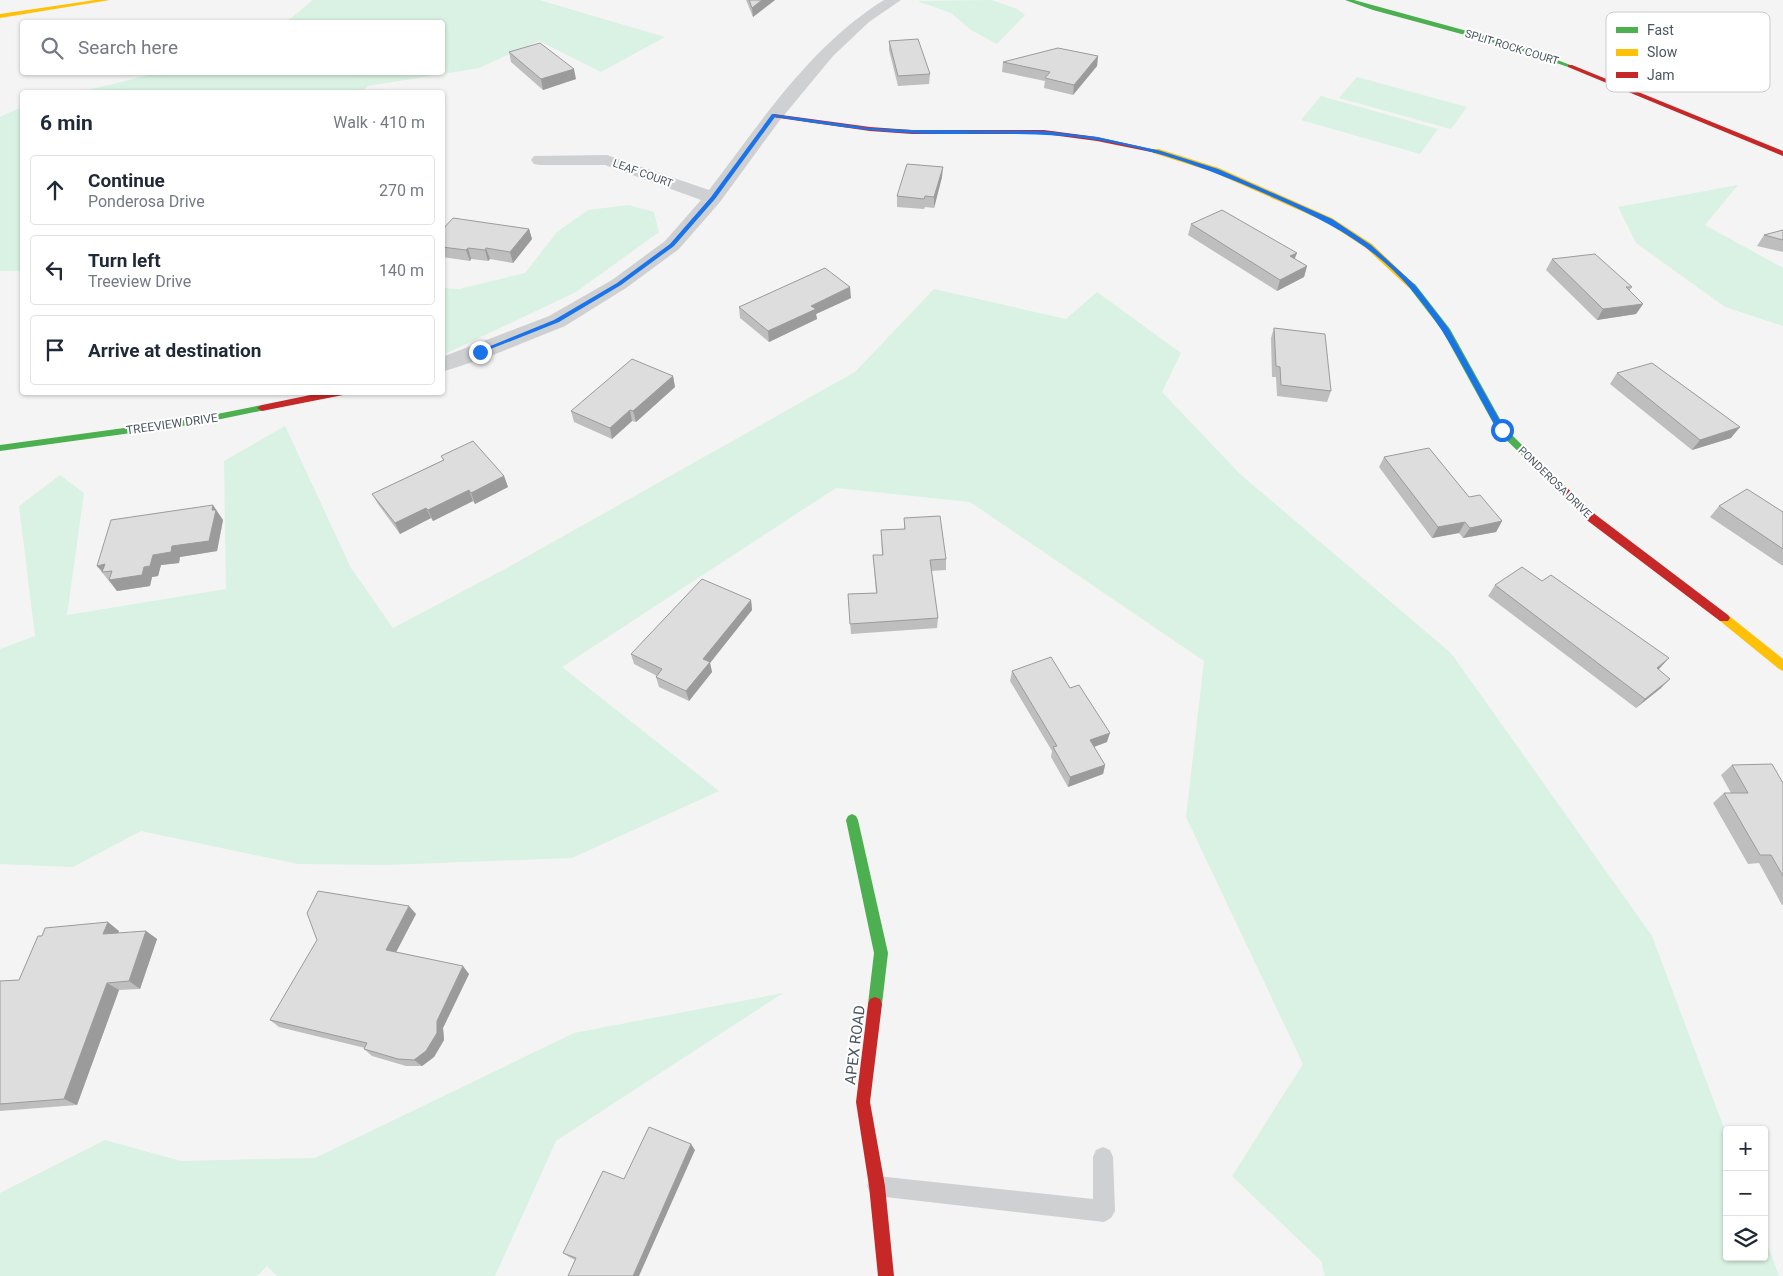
<!DOCTYPE html>
<meta charset="utf-8">
<style>
body{margin:0;font-family:Roboto,sans-serif;background:#f6f6f7;color:#1f2937}
.controls{position:absolute;right:15px;bottom:15px;display:grid;overflow:hidden;border-radius:5px;box-shadow:0 1px 4px #0004}
.controls button{width:45px;height:45px;display:grid;place-items:center;padding:0;border:0;border-bottom:1px solid #e0e1e3;background:#fff;color:#1f2937;font:25px sans-serif}
.stop{position:absolute;width:15px;height:15px;margin:-11px;border:4px solid #1a73e8;border-radius:50%;background:#fff}
.stop.end{background:#1a73e8;border-color:#fff;box-shadow:0 1px 5px #0008}
.list{margin:0;padding:0;list-style:none}
h2{display:flex;justify-content:space-between;align-items:center;height:65px;margin:0;padding:0 20px;font-size:21px}
h2 small{font-size:16px;font-weight:400;color:#747a83}
.list li{display:grid;grid-template-columns:32px 1fr auto;gap:15px;align-items:center;box-sizing:border-box;height:70px;margin:0 10px 10px;padding:0 10px;border:1px solid #e0e1e3;border-radius:5px}
.list b{display:block;font-size:19px;white-space:nowrap}
.list p{margin:0;font-size:16px;white-space:nowrap;color:#747a83}
.list em{font-size:16px;font-style:normal;color:#747a83}
.icon{flex:none;width:28px;height:28px;fill:none;stroke:currentColor;stroke-width:2;stroke-linecap:round;stroke-linejoin:round}
.map{position:relative;flex:none;width:1783px;height:1276px;overflow:hidden}
.search{position:absolute;background:#fff;box-shadow:0 1px 4px #0004;left:20px;top:20px;width:425px;height:55px;display:flex;align-items:center;gap:12px;box-sizing:border-box;padding:0 18px;border-radius:5px;color:#747a83;font-size:19px}
.panel{position:absolute;background:#fff;box-shadow:0 1px 4px #0004;left:20px;top:90px;width:425px;height:305px;border-radius:5px}
.map>svg:first-child{display:block}
.green{fill:#d9f2e3}
.lines{fill:none;stroke-linecap:round;stroke-linejoin:round}
.lane{fill:#ced0d2;fill-rule:evenodd}
.street{fill:#ced0d2;fill-rule:evenodd}
.fast{fill:#4caf50;fill-rule:evenodd}
.slow{fill:#ffc107;fill-rule:evenodd}
.jam{fill:#c62828;fill-rule:evenodd}
.wall{fill:#bebebf}
.shaded-wall{fill:#9b9b9b}
.building{fill:#ddddde;stroke:#9b9b9b}
.route{fill:#1a73e8}
.labels{text-anchor:middle;stroke-width:4;stroke-linejoin:round;paint-order:stroke}
.far-street-label{font-size:11px;fill:#4a5661;stroke:#fff}
.street-label{font-size:12px;fill:#4a5661;stroke:#fff}
.near-street-label{font-size:15px;fill:#4a5661;stroke:#fff}
.key{fill:#fff;stroke:#c9ccd0;stroke-width:1}
.key-label{font-size:14px;fill:#4a5661}
</style>
<div class="map">
<svg width="1783" height="1276" viewBox="0 0 1783 1276">
<rect width="100%" height="100%" fill="#f4f4f4"/>
<g class="green">
<polygon points="313,0 539,0 665,37 601,72 539,41 479,68 368,86 362,92 80,92 157,73 442,72 442,22 286,22"/>
<polygon points="992,0 1017,9 1025,15 997,44 971,30 951,13 917,1"/>
<polygon points="1357,77 1467,107 1451,129 1339,98"/>
<polygon points="1321,96 1438,129 1420,154 1301,120"/>
<polygon points="22,107 22,271 0,271 0,117"/>
<polygon points="1738,185 1705,225 1783,268 1783,326 1725,307 1636,243 1618,207"/>
<polygon points="629,205 654,212 659,232 576,292 443,355 443,288 459,289 525,273 557,232 588,210"/>
<polygon points="934,289 1066,319 1097,292 1181,353 1162,392 1240,474 1451,653 1652,936 1727,1136 1727,1257 1764,1257 1764,1236 1779,1276 1325,1276 1321,1261 1232,1176 1303,1064 1186,817 1204,661 970,502 836,488 562,667 719,791 572,858 387,865 298,864 141,831 73,867 0,864 0,649 35,636 19,506 60,475 84,493 67,615 226,589 224,461 285,426 351,568 393,628 505,569 855,372"/>
<polygon points="783,993 556,1141 495,1276 277,1276 267,1266 257,1276 0,1276 0,1193 105,1140 181,1161 315,1158 574,1033"/>
</g>
<g class="lines">
<polygon class="lane" points="1103,1147 1110,1150 1113,1157 1115,1211 1111,1218 1104,1222 877,1196 870,1193 867,1186 870,1179 877,1176 1093,1199 1093,1157 1096,1150"/>
<path class="street" d="M884 0H901L869 22 833 56 780 120 720 202 679 249 626 288 565 326 488 357 442 372V357L549 316 612 280 665 241 701 200 605 165H540L534 164 531 160 534 156 607 155 709 190C761 122 810 46 884 0Z"/>
<g class="fast">
<polygon points="1345,0 1354,0 1518,45 1573,66 1568,67 1513,48 1373,10"/>
<polygon points="1412,283 1415,284 1450,329 1505,428 1534,457 1532,459 1526,459 1498,432 1442,330 1408,286"/>
<polygon points="262,405 267,408 265,410 197,424 0,451 0,445 197,418"/>
<polygon points="852,814 856,816 858,820 888,953 882,1004 880,1009 875,1011 870,1009 868,1004 874,953 846,820 848,816"/>
</g>
<g class="slow">
<polygon points="95,0 110,0 0,18 0,14"/>
<polygon points="1153,149 1159,149 1219,168 1332,218 1372,244 1416,286 1412,289 1409,288 1366,248 1326,222 1213,172 1153,153"/>
<polygon points="1724,614 1728,615 1783,659 1783,671 1779,669 1720,621 1718,618 1720,615"/>
</g>
<g class="jam">
<polygon points="1568,65 1572,65 1783,151 1783,156 1568,67"/>
<polygon points="774,114 870,127 912,130 1044,130 1097,137 1160,151 1156,153 1097,141 1044,134 912,134 870,131 772,117 772,115"/>
<polygon points="325,392 347,392 343,395 262,411 257,408 262,405"/>
<polygon points="1529,454 1532,455 1596,515 1728,615 1730,618 1728,621 1720,621 1588,521 1524,457"/>
<polygon points="875,997 880,999 882,1004 870,1102 885,1186 894,1276 878,1276 869,1186 856,1102 868,1004 870,999"/>
</g>
</g>
<g class="wall">
<polygon points="746,0 775,0 753,17"/>
<polygon points="889,41 930,74 929,84 898,86 889,50"/>
<polygon points="509,52 576,79 543,90 511,62"/>
<polygon points="1098,56 1097,66 1073,95 1044,88 1045,81 1002,72 1003,62"/>
<polygon points="942,177 934,208 925,207 924,209 897,207 897,196"/>
<polygon points="1191,224 1295,259 1307,266 1304,277 1277,291 1188,235"/>
<polygon points="529,229 532,239 513,263 490,259 488,261 471,259 470,261 442,257 442,230"/>
<polygon points="1783,230 1783,252 1757,246 1764,235"/>
<polygon points="1552,259 1632,287 1629,291 1643,304 1636,314 1597,320 1546,270"/>
<polygon points="851,298 816,314 817,319 769,342 740,318 739,307"/>
<polygon points="1274,328 1331,391 1327,402 1277,396 1276,377 1272,377 1271,338"/>
<polygon points="1617,373 1731,438 1692,450 1610,384"/>
<polygon points="673,376 675,387 636,422 632,421 612,439 574,422 571,411"/>
<polygon points="441,456 504,476 508,487 475,504 473,501 433,521 431,518 400,534 378,504 372,494 443,460"/>
<polygon points="1384,457 1469,497 1502,521 1496,532 1463,538 1459,533 1432,538 1379,467"/>
<polygon points="1719,506 1783,512 1783,566 1710,517"/>
<polygon points="220,516 223,520 217,551 180,557 179,563 161,565 158,576 152,577 150,586 117,591 97,566 221,516"/>
<polygon points="904,518 946,559 946,570 931,571 938,618 937,628 851,634 848,594 876,593 873,555 882,555 881,530 904,529"/>
<polygon points="1495,585 1658,670 1661,688 1636,708 1488,596"/>
<polygon points="751,600 752,610 710,663 712,672 689,701 659,687 656,677 657,676 634,664 631,654"/>
<polygon points="1012,671 1070,688 1107,742 1094,747 1105,765 1103,774 1068,787 1051,757 1052,751 1010,681"/>
<polygon points="1732,765 1783,783 1783,905 1782,905 1759,863 1748,864 1713,803 1724,793 1731,793 1721,775"/>
<polygon points="416,914 396,952 469,974 443,1028 444,1040 434,1057 422,1066 406,1066 372,1056 364,1049 365,1048 279,1027 270,1020"/>
<polygon points="119,931 118,933 146,931 157,939 140,989 119,990 77,1105 0,1111 0,981 19,980"/>
<polygon points="695,1150 575,1260 569,1257 563,1253 624,1179"/>
</g>
<g class="shaded-wall">
<polygon points="762,0 775,0 753,17 752,8"/>
<polygon points="1098,56 1097,66 1073,95 1074,85"/>
<polygon points="574,69 576,79 543,90 541,79"/>
<polygon points="943,167 942,177 934,208 934,197"/>
<polygon points="529,229 532,239 513,263 510,252"/>
<polygon points="468,248 471,259 470,261 466,250"/>
<polygon points="486,248 490,259 488,261 485,250"/>
<polygon points="1297,253 1293,263 1290,256"/>
<polygon points="1307,266 1304,277 1277,291 1280,280"/>
<polygon points="850,287 851,298 816,314 817,319 769,342 768,331 811,306"/>
<polygon points="1643,304 1636,314 1597,320 1603,309"/>
<polygon points="673,376 675,387 636,422 633,411"/>
<polygon points="630,410 632,421 612,439 610,428"/>
<polygon points="1740,427 1731,438 1692,450 1700,440"/>
<polygon points="504,476 508,487 475,504 471,493"/>
<polygon points="469,490 473,501 433,521 428,510"/>
<polygon points="213,505 223,520 217,551 180,557 179,563 161,565 158,576 152,577 150,586 117,591 109,580 144,567 153,555 172,546 212,510"/>
<polygon points="426,508 431,518 400,534 395,523"/>
<polygon points="1502,521 1496,532 1463,538 1470,528"/>
<polygon points="1465,522 1459,533 1432,538 1438,527"/>
<polygon points="105,564 103,572 97,566"/>
<polygon points="751,600 752,610 710,663 712,672 689,701 686,691 703,659"/>
<polygon points="1669,658 1660,668 1648,678 1657,668"/>
<polygon points="1670,679 1661,688 1636,708 1645,699"/>
<polygon points="1110,733 1107,742 1088,749 1090,740"/>
<polygon points="1105,765 1103,774 1068,787 1070,777"/>
<polygon points="409,906 416,914 393,958 386,950"/>
<polygon points="108,922 119,931 115,941 103,934"/>
<polygon points="146,931 157,939 140,989 129,981"/>
<polygon points="463,966 469,974 443,1028 444,1040 434,1057 422,1066 414,1060 437,1021"/>
<polygon points="107,983 119,990 77,1105 64,1099"/>
<polygon points="691,1144 695,1150 639,1276 633,1276"/>
</g>
<g class="building">
<polygon points="749,0 762,0 752,8"/>
<polygon points="918,39 930,74 898,76 889,41"/>
<polygon points="540,43 574,69 541,79 509,52"/>
<polygon points="1058,48 1098,56 1074,85 1045,78 1050,72 1003,62"/>
<polygon points="907,164 943,167 934,197 925,196 924,199 897,196"/>
<polygon points="1222,210 1297,253 1290,256 1307,266 1280,280 1191,224"/>
<polygon points="453,218 529,229 510,252 486,248 485,250 468,248 466,250 442,247 442,230"/>
<polygon points="1783,230 1783,240 1764,235"/>
<polygon points="1595,254 1632,287 1626,287 1643,304 1603,309 1552,259"/>
<polygon points="825,268 850,287 811,306 816,309 768,331 739,307"/>
<polygon points="1274,328 1325,334 1331,391 1281,385 1280,367 1276,366"/>
<polygon points="632,359 673,376 633,411 630,410 610,428 571,411"/>
<polygon points="1652,363 1740,427 1700,440 1617,373"/>
<polygon points="473,441 504,476 471,493 469,490 428,510 426,508 395,523 372,494 444,460 441,456"/>
<polygon points="1429,448 1469,497 1480,495 1502,521 1470,528 1465,522 1438,527 1384,457"/>
<polygon points="1747,489 1783,512 1783,549 1719,506"/>
<polygon points="213,505 212,510 216,510 209,541 172,546 171,552 153,555 150,566 144,567 142,575 109,580 112,571 102,572 105,564 97,566 111,520"/>
<polygon points="940,516 946,559 930,560 938,618 850,624 848,594 877,593 873,555 883,555 881,530 905,529 904,518"/>
<polygon points="1522,567 1542,581 1551,575 1669,658 1657,668 1670,679 1645,699 1495,585"/>
<polygon points="702,579 751,600 703,659 710,662 686,691 656,677 662,669 631,654"/>
<polygon points="1051,657 1070,688 1079,685 1110,733 1090,740 1105,765 1070,777 1053,747 1057,746 1012,671"/>
<polygon points="1772,764 1783,783 1783,876 1771,855 1760,855 1724,793 1748,793 1732,765"/>
<polygon points="318,891 409,906 386,950 463,966 437,1021 437,1033 426,1051 414,1060 398,1059 364,1049 367,1043 270,1020 317,940 307,913"/>
<polygon points="108,922 103,934 146,931 129,981 107,983 64,1099 0,1104 0,981 19,980 38,936 42,936 45,928"/>
<polygon points="649,1127 691,1144 633,1276 568,1276 576,1258 563,1253 603,1171 624,1179"/>
</g>
<path class="route" d="M772 114 870 128 912 130 1044 131 1097 137 1161 151 1218 169 1332 219 1371 245 1414 284 1448 328 1505 430 1499 432C1471 383 1448 331 1410 288 1374 246 1327 221 1277 199 1219 173 1160 150 1097 140 1035 130 972 136 910 133 865 131 820 124 775 117L715 199 674 246 621 285 559 322 478 354V351L554 320 617 283 670 244 711 197Z"/>
<g class="labels">
<g class="far-street-label">
<text transform="translate(1512 47) rotate(17)" y="4">SPLIT ROCK COURT</text>
<text transform="translate(643 173) rotate(20)" y="4">LEAF COURT</text>
<text transform="translate(1555 482) rotate(44)" y="4">PONDEROSA DRIVE</text>
</g>
<g class="street-label">
<text transform="translate(172 424) rotate(-8)" y="4">TREEVIEW DRIVE</text>
</g>
<g class="near-street-label">
<text transform="translate(855 1045) rotate(-83)" y="5">APEX ROAD</text>
</g>
</g>
<rect x="1606" y="12" width="164" height="80" rx="8" class="key"/>
<rect x="1616" y="27" width="22" height="6" fill="#4caf50"/>
<rect x="1616" y="49" width="22" height="7" fill="#ffc107"/>
<rect x="1616" y="72" width="22" height="6" fill="#c62828"/>
<g class="key-label">
<text x="1647" y="35">Fast</text>
<text x="1647" y="57">Slow</text>
<text x="1647" y="80">Jam</text>
</g>
</svg>
<div class="controls">
<button>+</button>
<button>−</button>
<button><svg class="icon" aria-label="layers" viewBox="0 0 24 24"><path d="M12 4l9 5-9 5-9-5zM3 14l9 5 9-5"/></svg></button>
</div>
<div class="stop" style="left:1502px;top:430px"></div>
<div class="stop end" style="left:480px;top:352px"></div>
<div class="search"><svg class="icon" aria-label="search" viewBox="0 0 24 24"><circle cx="10" cy="10" r="6"/><path d="M15 15l6 6"/></svg>Search here</div>
<section class="panel">
<h2>6 min<small>Walk · 410 m</small></h2>
<ul class="list">
<li><svg class="icon" aria-label="ahead" viewBox="0 0 24 24"><path d="M12 20V5M6 11l6-6 6 6"/></svg><div><b>Continue</b><p>Ponderosa Drive</p></div><em>270 m</em></li>
<li><svg class="icon" aria-label="left" viewBox="0 0 24 24"><path d="M17 20v-9H6M10 6l-5 5 5 5"/></svg><div><b>Turn left</b><p>Treeview Drive</p></div><em>140 m</em></li>
<li><svg class="icon" aria-label="arrive" viewBox="0 0 24 24"><path d="M6 21V4h12l-3 4 3 4H6"/></svg><div><b>Arrive at destination</b></div></li>
</ul>
</section>
</div>
